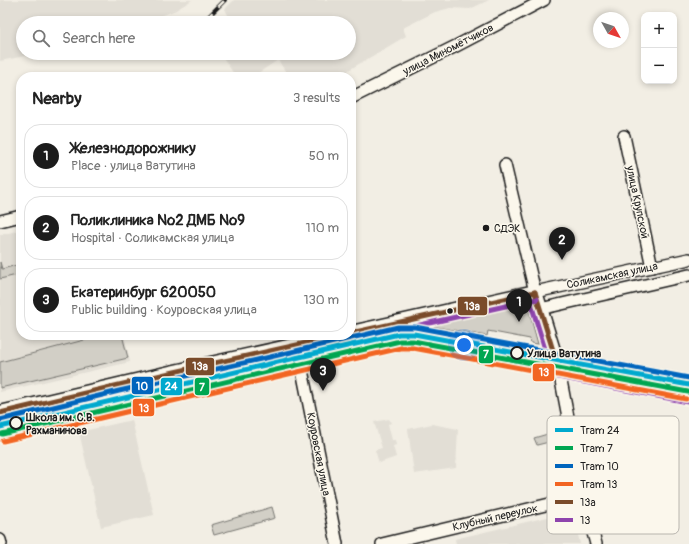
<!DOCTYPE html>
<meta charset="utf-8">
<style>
body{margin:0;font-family:Pangolin,sans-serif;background:#f2f2f2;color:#222}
.controls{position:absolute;right:12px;top:12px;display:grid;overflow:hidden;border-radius:8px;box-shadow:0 2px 6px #0003}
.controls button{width:36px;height:36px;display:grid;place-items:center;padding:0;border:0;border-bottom:1px solid #e0e0e0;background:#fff;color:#222;font:20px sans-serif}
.compass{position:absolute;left:593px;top:12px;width:36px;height:36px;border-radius:50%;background:#fff;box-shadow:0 2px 6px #0003;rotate:130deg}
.you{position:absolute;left:464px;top:345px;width:14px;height:14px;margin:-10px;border:3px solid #fff;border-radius:50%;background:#1a73e8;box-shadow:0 0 0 6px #1a73e833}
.badge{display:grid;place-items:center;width:26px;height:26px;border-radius:50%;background:#1c1c1c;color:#fff;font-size:13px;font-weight:700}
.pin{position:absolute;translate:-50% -33px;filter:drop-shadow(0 1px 2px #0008)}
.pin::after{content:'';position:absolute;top:21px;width:14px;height:12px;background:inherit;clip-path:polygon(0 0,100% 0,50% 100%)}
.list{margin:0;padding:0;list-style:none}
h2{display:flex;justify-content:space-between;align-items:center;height:52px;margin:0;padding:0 16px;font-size:17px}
h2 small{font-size:13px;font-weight:400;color:#767676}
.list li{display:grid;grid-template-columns:26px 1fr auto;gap:12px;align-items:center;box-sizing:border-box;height:64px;margin:0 8px 8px;padding:0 8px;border:1px solid #e0e0e0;border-radius:16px}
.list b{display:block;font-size:15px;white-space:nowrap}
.list p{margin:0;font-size:13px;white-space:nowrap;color:#767676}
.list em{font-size:13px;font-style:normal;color:#767676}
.icon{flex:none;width:22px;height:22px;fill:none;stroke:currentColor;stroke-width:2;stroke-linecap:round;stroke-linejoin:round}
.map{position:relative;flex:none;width:689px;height:544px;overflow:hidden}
.search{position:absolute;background:#fff;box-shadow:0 2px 6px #0003;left:16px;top:16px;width:340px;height:44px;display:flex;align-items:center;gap:10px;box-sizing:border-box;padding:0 14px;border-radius:22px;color:#767676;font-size:15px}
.panel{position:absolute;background:#fff;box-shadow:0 2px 6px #0003;left:16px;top:72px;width:340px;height:268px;border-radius:16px}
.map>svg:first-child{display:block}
.built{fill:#e2ded5}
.green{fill:#d2cfc6;stroke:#777671}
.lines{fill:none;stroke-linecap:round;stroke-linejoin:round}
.minor-casing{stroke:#1c1c1c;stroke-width:14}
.major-casing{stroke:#1c1c1c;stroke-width:17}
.minor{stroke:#fbf7ec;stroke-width:11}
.major{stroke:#fbf7ec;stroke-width:14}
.rail-casing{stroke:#1c1c1c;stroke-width:4}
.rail{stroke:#fbf7ec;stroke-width:2.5;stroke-dasharray:8;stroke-linecap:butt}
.bus-1-casing{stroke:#fbf7ec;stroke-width:8}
.bus-2-casing{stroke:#fbf7ec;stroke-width:8}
.bus-1{stroke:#7a4b2a;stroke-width:5}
.bus-2{stroke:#8e44ad;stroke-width:5}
.tram-1-casing{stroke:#fbf7ec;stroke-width:8}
.tram-2-casing{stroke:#fbf7ec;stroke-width:8}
.tram-3-casing{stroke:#fbf7ec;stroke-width:8}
.tram-4-casing{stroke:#fbf7ec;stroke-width:8}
.tram-1{stroke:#00a9ce;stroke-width:5}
.tram-2{stroke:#00a651;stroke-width:5}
.tram-3{stroke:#0065bd;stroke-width:5}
.tram-4{stroke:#f26522;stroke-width:5}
.poi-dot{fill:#1c1c1c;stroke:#fbf7ec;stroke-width:1.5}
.stop-dot{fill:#fbf7ec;stroke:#1c1c1c;stroke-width:2}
.labels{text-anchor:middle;stroke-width:3;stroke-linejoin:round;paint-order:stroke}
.street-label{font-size:11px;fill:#1c1c1c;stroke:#fbf7ec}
.poi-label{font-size:11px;fill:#1c1c1c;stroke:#fbf7ec;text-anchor:start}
.stop-label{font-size:11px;font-weight:bold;fill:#1c1c1c;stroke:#fbf7ec;text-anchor:start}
.key{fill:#fbf7ec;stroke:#b8b5ae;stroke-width:1}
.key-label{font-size:11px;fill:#1c1c1c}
.line-badge{stroke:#fbf7ec;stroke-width:1.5}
.badge-label{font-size:11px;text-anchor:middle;font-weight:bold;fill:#fff}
</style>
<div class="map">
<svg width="689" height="544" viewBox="0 0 689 544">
<rect width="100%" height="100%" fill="#f2eee4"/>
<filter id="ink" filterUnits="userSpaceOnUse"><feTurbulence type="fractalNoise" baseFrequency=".025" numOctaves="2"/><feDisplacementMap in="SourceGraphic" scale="8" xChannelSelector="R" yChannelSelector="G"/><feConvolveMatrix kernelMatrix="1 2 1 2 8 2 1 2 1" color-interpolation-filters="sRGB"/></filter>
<g filter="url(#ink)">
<g class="built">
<polygon points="0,0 192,0 176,10 144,23 23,23 23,53 40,53 0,61"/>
<polygon points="234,0 489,0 470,9 450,8 435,12 403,28 406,36 337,77 289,77 278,60 252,77 236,77 220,53 349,53 349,23 232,23 225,9"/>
<polygon points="21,230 21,335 124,335 130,362 0,392 0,235"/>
<polygon points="389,419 391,423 388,424 392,440 395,440 396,445 393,446 396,457 379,463 375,450 382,448 374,422"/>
<polygon points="132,420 154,515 101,527 79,432"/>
<polygon points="432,424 458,429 456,468 414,474 408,429"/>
<polygon points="573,511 580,544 456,544 455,539"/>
</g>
<g class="green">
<polygon points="0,262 2,269 21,264 21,274 0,279"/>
<path d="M519 303C524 304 526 306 529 311L538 344 531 343 530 339 488 331 487 336 426 325Z"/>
<polygon points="92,335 122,335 128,358 0,388 0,362 88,339"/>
<polygon points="551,433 553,441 537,445 534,438"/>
<polygon points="272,507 275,518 214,535 211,525"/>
</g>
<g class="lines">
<defs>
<g id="minor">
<polyline points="351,98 456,46 544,0"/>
<polyline points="624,136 652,267"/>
<polyline points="505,165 535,292 689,259"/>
<polyline points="0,221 21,216"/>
<polyline points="540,309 689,275"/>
<polyline points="301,365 337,544"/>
<polyline points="0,435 289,367 394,344 412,344 435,347 559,370 583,496 596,544"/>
<polyline points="0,540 1,544"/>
<polyline points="382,544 583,496"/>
</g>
<g id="major">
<polyline points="351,333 535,292 559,370 689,395"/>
<polyline points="0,413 170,373 342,335"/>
</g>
</defs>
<use href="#minor" class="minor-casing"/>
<use href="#major" class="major-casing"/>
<use href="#minor" class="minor"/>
<use href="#major" class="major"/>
<defs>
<polyline id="rail" points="207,18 225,0"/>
</defs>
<use href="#rail" class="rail-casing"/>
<use href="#rail" class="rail"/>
<defs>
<g id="bus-1">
<polyline points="535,292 559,370"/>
<polyline points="351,333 535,292"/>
<polyline points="559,370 689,395"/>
<polyline points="0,413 170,373 342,335"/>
</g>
<g id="bus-2">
<polyline points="528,294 552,372"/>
<polyline points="353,340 537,299"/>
<polyline points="558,377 688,402"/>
<polyline points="2,420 172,380 344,342"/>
</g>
</defs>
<use href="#bus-1" class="bus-1-casing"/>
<use href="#bus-2" class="bus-2-casing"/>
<use href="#bus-1" class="bus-1"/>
<use href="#bus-2" class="bus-2"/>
<defs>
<path id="tram-1" d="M0 427C133 395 266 365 399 334H414L689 385"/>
<path id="tram-2" d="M2 434C134 402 267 372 400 341H413L688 392"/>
<polyline id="tram-3" points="0,420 119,391 270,357 398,327 415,327 689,378"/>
<path id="tram-4" d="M3 441C136 409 268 379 401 348H413L686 399"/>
</defs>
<use href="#tram-1" class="tram-1-casing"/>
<use href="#tram-2" class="tram-2-casing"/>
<use href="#tram-3" class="tram-3-casing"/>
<use href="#tram-4" class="tram-4-casing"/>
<use href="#tram-1" class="tram-1"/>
<use href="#tram-2" class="tram-2"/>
<use href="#tram-3" class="tram-3"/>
<use href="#tram-4" class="tram-4"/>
</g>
</g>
<g class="poi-dot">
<circle cx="486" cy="228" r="4"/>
<circle cx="450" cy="311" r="3.5"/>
</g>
<g class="stop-dot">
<circle cx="517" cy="353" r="6"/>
<circle cx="16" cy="423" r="6"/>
</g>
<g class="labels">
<g class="street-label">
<text transform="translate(448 49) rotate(-27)" y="4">улица Миномётчиков</text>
<text transform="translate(638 202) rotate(78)" y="4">улица Крупской</text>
<text transform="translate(612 275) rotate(-12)" y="4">Соликамская улица</text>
<text transform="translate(319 454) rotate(79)" y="4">Коуровская улица</text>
<text transform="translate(495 517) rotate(-13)" y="4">Клубный переулок</text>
</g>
<g class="poi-label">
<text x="494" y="232">СДЭК</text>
</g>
<g class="stop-label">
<text x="527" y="357">Улица Ватутина</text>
<text x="26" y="421">Школа им. С.В.<tspan x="26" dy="13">Рахманинова</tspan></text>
</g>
</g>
<rect x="547" y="416" width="132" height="118" rx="6" class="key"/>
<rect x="555" y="428" width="18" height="4" fill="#00a9ce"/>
<rect x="555" y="446" width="18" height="4" fill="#00a651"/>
<rect x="555" y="464" width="18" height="4" fill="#0065bd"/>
<rect x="555" y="482" width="18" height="4" fill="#f26522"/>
<rect x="555" y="500" width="18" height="4" fill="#7a4b2a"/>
<rect x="555" y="518" width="18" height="4" fill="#8e44ad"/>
<g class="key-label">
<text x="580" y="434">Tram 24</text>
<text x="580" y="452">Tram 7</text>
<text x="580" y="470">Tram 10</text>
<text x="580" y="488">Tram 13</text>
<text x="580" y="506">13а</text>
<text x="580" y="524">13</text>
</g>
<g class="line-badge">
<rect x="457" y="296" width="31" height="20" rx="4" fill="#7a4b2a"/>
<rect x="478" y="345" width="16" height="19" rx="4" fill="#00a651"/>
<rect x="185" y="357" width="30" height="19" rx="4" fill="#7a4b2a"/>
<rect x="532" y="363" width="23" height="19" rx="4" fill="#f26522"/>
<rect x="131" y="376" width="23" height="19" rx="4" fill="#0065bd"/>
<rect x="160" y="377" width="23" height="19" rx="4" fill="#00a9ce"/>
<rect x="194" y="377" width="16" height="19" rx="4" fill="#00a651"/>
<rect x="132" y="398" width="23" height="19" rx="4" fill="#f26522"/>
</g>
<g class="badge-label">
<text x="472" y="310">13а</text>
<text x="486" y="358">7</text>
<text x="200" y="370">13а</text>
<text x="544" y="376">13</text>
<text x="142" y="390">10</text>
<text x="171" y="390">24</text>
<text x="202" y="391">7</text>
<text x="144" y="412">13</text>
</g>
</svg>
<div class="controls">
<button>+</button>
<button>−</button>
</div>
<svg class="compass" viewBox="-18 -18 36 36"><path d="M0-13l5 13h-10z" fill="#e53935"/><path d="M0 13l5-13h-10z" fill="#767676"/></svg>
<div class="you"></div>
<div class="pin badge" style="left:519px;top:322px">1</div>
<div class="pin badge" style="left:562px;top:260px">2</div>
<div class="pin badge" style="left:323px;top:391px">3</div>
<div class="search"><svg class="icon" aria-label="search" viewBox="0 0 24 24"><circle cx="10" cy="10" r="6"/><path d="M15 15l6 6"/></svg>Search here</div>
<section class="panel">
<h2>Nearby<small>3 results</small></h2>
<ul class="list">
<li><span class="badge">1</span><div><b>Железнодорожнику</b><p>Place · улица Ватутина</p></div><em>50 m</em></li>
<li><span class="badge">2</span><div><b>Поликлиника №2 ДМБ №9</b><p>Hospital · Соликамская улица</p></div><em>110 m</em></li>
<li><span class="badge">3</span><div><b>Екатеринбург 620050</b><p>Public building · Коуровская улица</p></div><em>130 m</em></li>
</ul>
</section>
</div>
